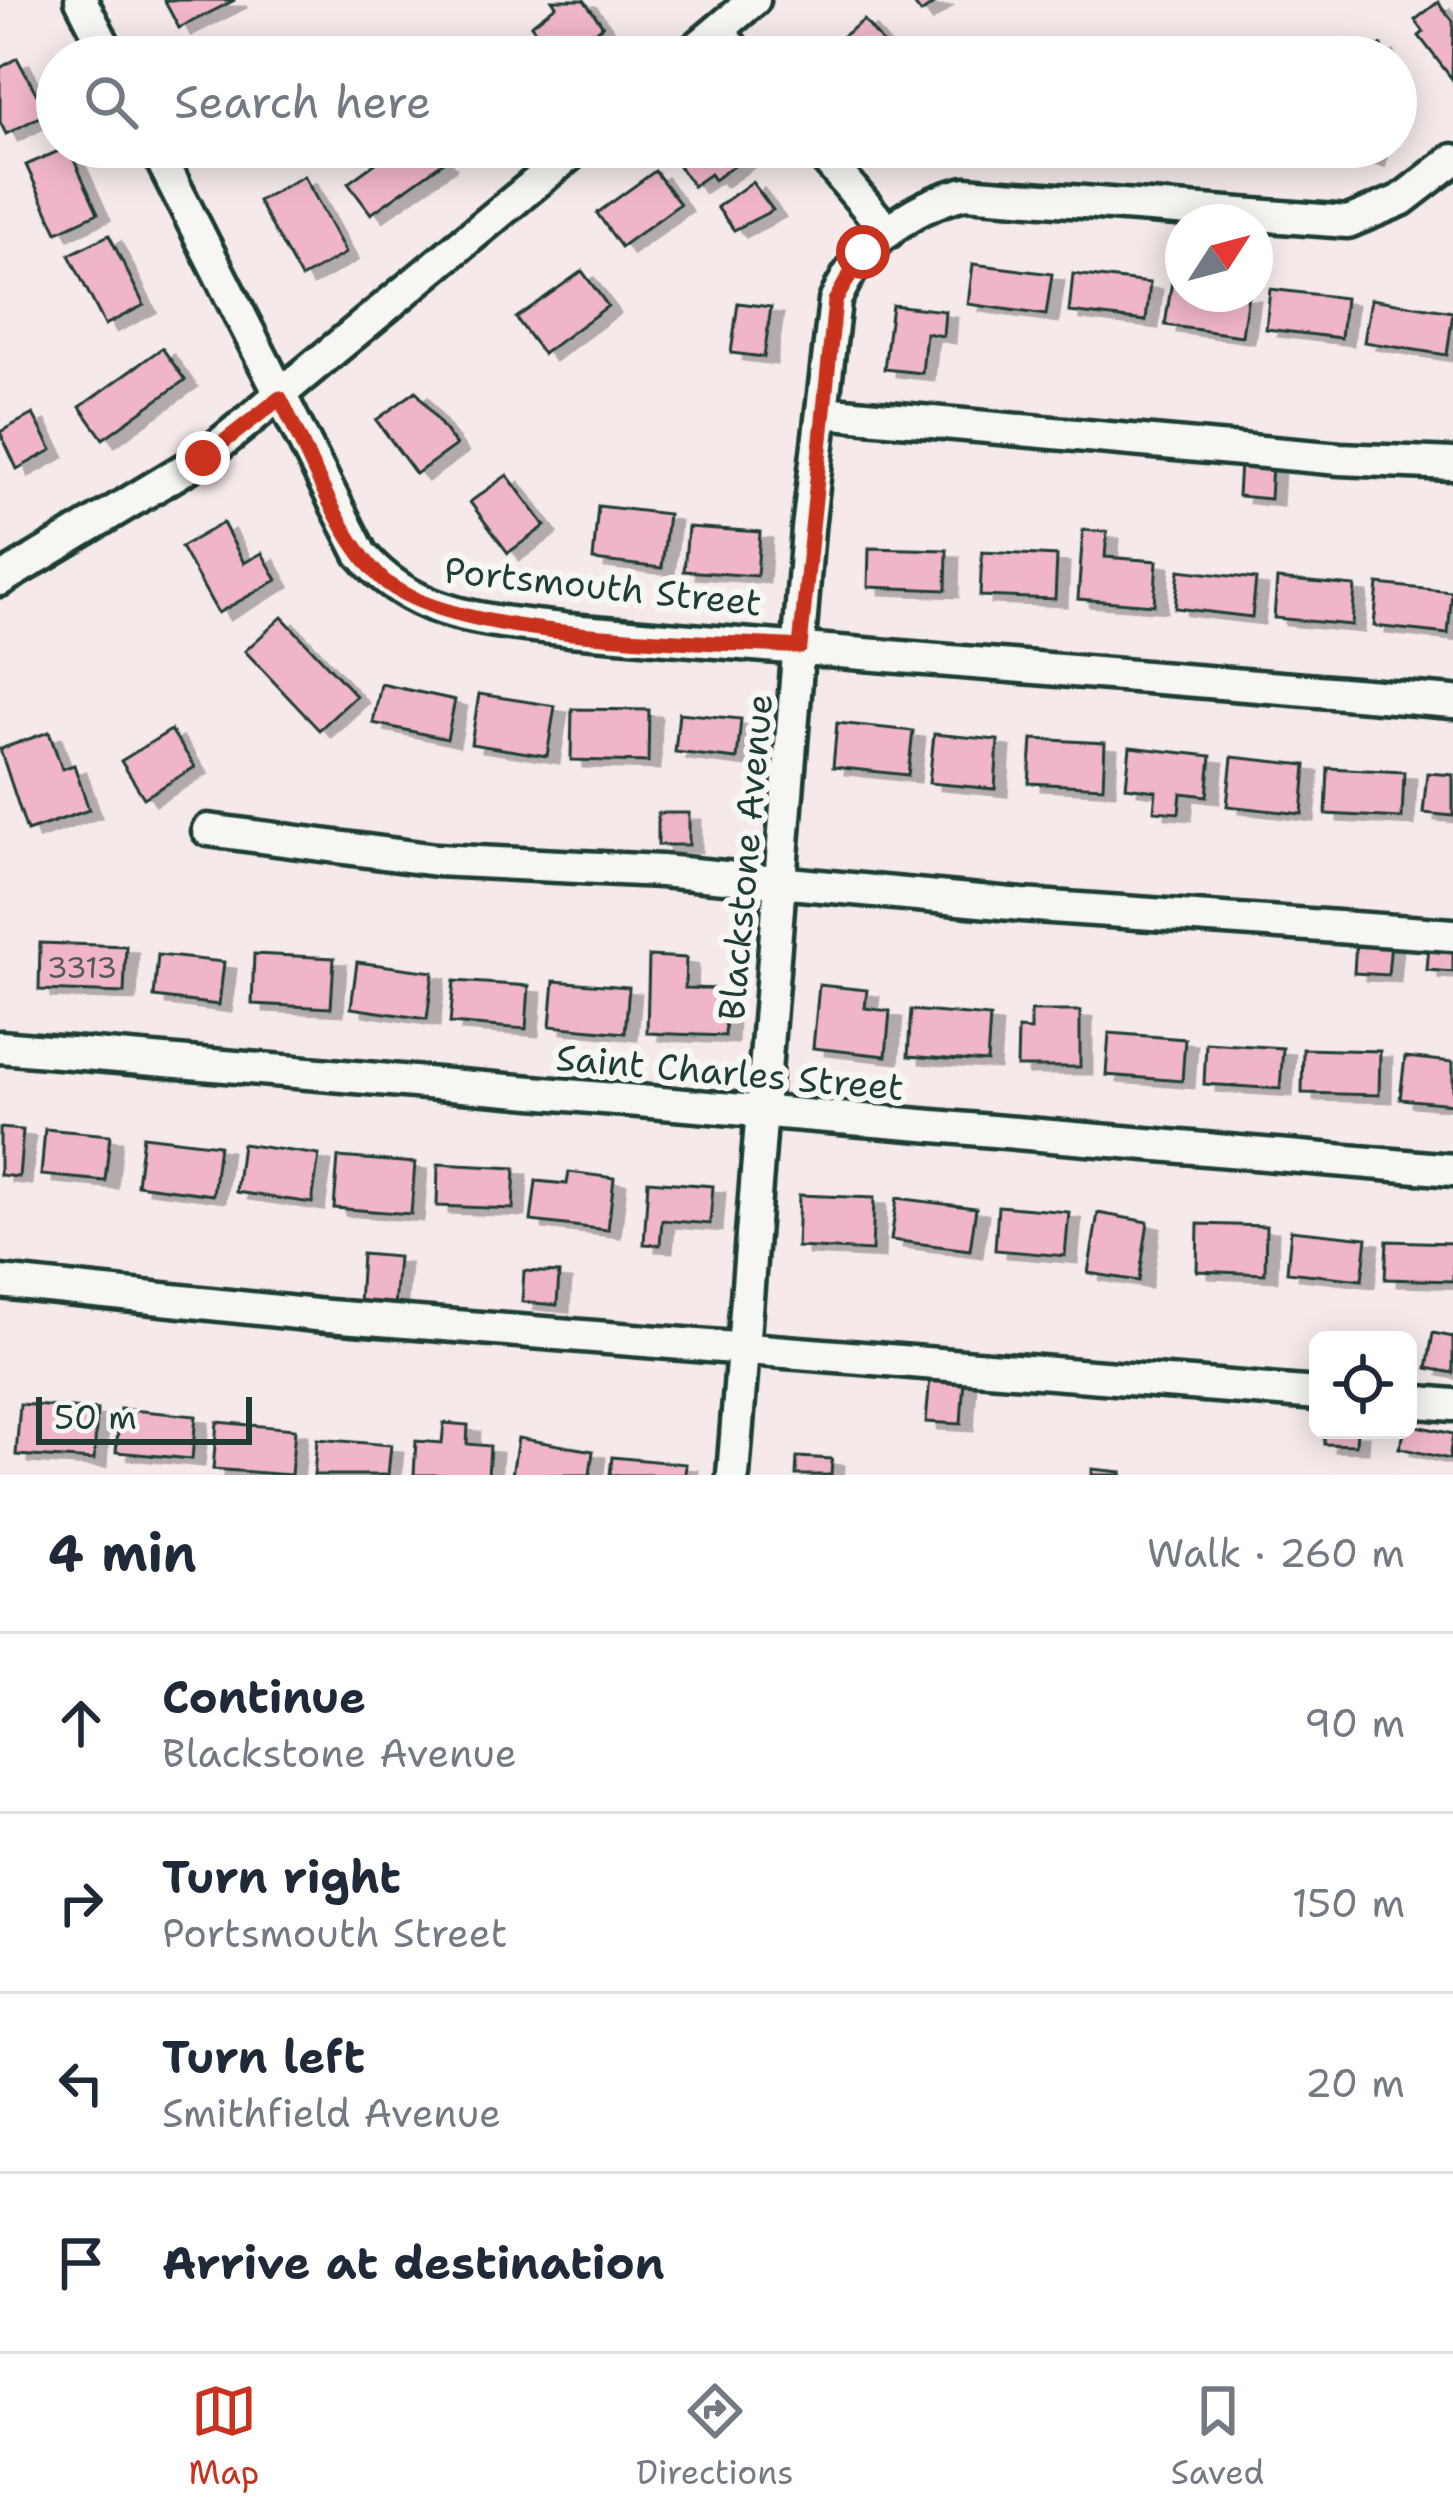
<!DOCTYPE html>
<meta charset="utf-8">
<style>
body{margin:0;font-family:"Shantell Sans",sans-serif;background:#f2f2f3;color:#1f2937}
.controls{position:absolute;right:36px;bottom:36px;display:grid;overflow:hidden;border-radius:18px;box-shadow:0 6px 30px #0003}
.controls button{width:108px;height:108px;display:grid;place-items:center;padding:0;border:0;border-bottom:3px solid #e0e1e3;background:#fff;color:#1f2937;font:60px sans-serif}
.compass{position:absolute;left:1165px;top:204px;width:108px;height:108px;border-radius:50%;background:#fff;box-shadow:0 6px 30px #0003;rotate:54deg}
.scale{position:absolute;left:36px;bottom:30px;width:216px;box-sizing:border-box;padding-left:12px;border:6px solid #1f3d34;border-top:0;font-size:33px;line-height:42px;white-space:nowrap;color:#1f3d34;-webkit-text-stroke:9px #f6f6f2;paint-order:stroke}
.stop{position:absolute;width:36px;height:36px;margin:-27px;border:9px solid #c8321e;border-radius:50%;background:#fff}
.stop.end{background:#c8321e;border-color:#fff;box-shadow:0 3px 12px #0008}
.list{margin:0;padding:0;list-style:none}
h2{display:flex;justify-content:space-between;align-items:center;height:156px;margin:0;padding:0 48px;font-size:51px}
h2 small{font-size:39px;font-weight:400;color:#747a83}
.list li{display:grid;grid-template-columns:78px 1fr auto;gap:36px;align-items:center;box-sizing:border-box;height:180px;padding:0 48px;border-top:3px solid #e0e1e3}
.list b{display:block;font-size:45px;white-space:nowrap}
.list p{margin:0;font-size:39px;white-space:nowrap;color:#747a83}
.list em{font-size:39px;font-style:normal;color:#747a83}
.icon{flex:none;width:66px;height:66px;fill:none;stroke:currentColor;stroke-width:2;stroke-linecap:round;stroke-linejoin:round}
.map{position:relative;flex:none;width:1453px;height:1475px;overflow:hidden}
.search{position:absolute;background:#fff;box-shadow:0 6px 30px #0003;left:36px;right:36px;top:36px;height:132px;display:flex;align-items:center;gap:30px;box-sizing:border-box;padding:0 42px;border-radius:66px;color:#747a83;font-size:45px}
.sheet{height:876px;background:#fff}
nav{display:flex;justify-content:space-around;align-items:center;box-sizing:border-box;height:168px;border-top:3px solid #e0e1e3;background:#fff;font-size:33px;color:#747a83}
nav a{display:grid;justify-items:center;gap:6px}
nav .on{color:#c8321e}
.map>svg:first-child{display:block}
.building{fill:#f0b6c7;stroke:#1f3d34;stroke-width:3;filter:url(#shadow)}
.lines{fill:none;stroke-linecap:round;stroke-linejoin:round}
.minor-casing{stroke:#1f3d34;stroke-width:39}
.minor{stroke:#f6f6f2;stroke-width:30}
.route{stroke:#c8321e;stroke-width:15}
.labels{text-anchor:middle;stroke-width:12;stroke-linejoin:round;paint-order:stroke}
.number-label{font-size:30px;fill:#535b59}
.street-label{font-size:36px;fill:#1f3d34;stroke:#f6f6f2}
</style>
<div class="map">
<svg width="1453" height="1475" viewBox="0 0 1453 1475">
<defs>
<filter id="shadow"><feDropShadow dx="12" dy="7" stdDeviation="0" flood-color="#0004"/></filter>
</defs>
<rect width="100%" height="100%" fill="#f5e9e9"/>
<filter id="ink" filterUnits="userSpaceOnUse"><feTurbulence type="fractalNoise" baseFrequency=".00833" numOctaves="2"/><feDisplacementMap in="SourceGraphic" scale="24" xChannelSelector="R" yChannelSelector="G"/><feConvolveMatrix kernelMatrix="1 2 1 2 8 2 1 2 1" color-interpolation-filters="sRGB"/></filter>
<g filter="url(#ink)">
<g class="building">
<polygon points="164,0 235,0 179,28"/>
<polygon points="552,0 584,0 603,26 560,57 554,57 531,25 556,6"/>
<polygon points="911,0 939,0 921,13"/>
<polygon points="1438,2 1453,21 1452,79 1419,36 1424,32 1415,20"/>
<polygon points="864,20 886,47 873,57 815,57"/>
<polygon points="499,40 512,57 476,57"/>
<polygon points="1382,45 1385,57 1342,57 1342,56"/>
<polygon points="17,58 47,113 6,134 0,122 0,68"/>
<polygon points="68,147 98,213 57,232 26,165"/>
<polygon points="398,147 433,147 444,162 371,214 348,183"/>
<polygon points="690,147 760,147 714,180 710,174 693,186 674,159"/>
<polygon points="1292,147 1375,147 1373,159"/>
<polygon points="655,171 680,204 621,247 597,213"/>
<polygon points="304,176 346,253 301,278 258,201"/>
<polygon points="752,182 773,210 734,230 717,207"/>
<polygon points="109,235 144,305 105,325 69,255"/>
<polygon points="973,264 1052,274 1046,315 968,304"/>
<polygon points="582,271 608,306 543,354 516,318"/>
<polygon points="1073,274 1150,283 1146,321 1069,312"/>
<polygon points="1172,281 1183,282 1183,294 1248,294 1242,336 1165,325"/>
<polygon points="1270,289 1345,298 1341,338 1266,329"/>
<polygon points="1371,299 1453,312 1447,355 1364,342"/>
<polygon points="738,303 771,307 764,357 731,353"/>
<polygon points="892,305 945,311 943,336 926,333 922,373 884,369"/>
<polygon points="162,348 185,380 103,439 80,407"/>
<polygon points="416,391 456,445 416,474 376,420"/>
<polygon points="33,414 52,450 17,469 0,432"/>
<polygon points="1240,462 1272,464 1270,499 1238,496"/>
<polygon points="507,475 545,526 508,553 470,502"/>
<polygon points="598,506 668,514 662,568 593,560"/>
<polygon points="223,523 244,563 262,553 277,580 218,613 181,547"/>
<polygon points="688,527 760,532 757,576 684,571"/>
<polygon points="1083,530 1107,532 1105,557 1157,561 1154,605 1078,599"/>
<polygon points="869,548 947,550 946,590 868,587"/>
<polygon points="982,552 1057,556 1055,599 980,596"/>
<polygon points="1179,570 1256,579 1252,617 1175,608"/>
<polygon points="1277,579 1355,586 1352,625 1274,618"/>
<polygon points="1378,584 1452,592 1448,634 1374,626"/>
<polygon points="282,617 356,696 319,730 245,651"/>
<polygon points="381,684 455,700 447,739 373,723"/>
<polygon points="479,694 555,706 547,756 471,744"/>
<polygon points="572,709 649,710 648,762 571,760"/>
<polygon points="679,713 741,719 737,759 675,752"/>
<polygon points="837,723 913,731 908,775 833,767"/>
<polygon points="171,730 195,767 144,798 121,761"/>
<polygon points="49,732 62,769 74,765 89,810 27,831 0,749"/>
<polygon points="934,734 998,740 995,789 929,783"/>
<polygon points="1032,739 1105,743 1103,787 1029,783"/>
<polygon points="1130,747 1211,756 1207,796 1181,793 1179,813 1154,811 1156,791 1126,787"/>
<polygon points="1232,757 1306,765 1302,814 1227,806"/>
<polygon points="1328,768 1404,772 1402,818 1326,814"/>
<polygon points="1427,773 1453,775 1453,816 1423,813"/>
<rect x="658" y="813" width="31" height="32"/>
<polygon points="1356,940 1391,943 1388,975 1354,973"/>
<polygon points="40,943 126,946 124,993 39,990"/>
<polygon points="1429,944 1453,946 1453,972 1427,970"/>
<polygon points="254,954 334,958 331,1008 252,1004"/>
<polygon points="158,955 224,962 219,1005 154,997"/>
<polygon points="649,956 686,958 685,988 727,989 725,1036 647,1033"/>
<polygon points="357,962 433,972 427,1019 351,1008"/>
<polygon points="454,981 529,986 526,1029 450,1023"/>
<polygon points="554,981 629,987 625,1033 550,1026"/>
<polygon points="819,985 867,990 865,1008 890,1011 886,1056 813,1048"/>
<polygon points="911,1010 990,1017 987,1062 908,1056"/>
<polygon points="1031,1011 1080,1011 1080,1067 1017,1067 1018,1029 1031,1030"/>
<polygon points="1109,1033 1185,1039 1182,1081 1106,1075"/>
<polygon points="1206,1043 1283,1048 1280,1089 1204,1084"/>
<polygon points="1303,1049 1380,1051 1379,1095 1302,1093"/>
<polygon points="1405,1057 1453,1062 1453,1104 1400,1099"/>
<polygon points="0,1128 23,1130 19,1177 0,1175"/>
<polygon points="45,1129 110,1135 105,1181 41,1175"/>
<polygon points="143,1136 219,1145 213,1195 137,1185"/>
<polygon points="242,1144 319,1155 312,1203 236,1192"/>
<polygon points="338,1157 415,1163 411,1214 334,1208"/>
<polygon points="438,1164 515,1168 513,1209 437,1206"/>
<polygon points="569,1172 614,1178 608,1230 531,1221 536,1181 567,1184"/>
<polygon points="648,1181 713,1186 710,1224 662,1220 660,1245 644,1244"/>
<polygon points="799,1195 874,1198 872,1251 797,1247"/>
<polygon points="897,1198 976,1208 970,1250 891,1240"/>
<polygon points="998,1206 1069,1212 1065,1256 995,1250"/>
<polygon points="1098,1213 1148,1222 1139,1281 1088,1273"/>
<polygon points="1198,1224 1266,1226 1265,1274 1197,1271"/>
<polygon points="1291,1230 1367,1238 1362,1280 1287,1272"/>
<polygon points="1387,1241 1453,1243 1453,1281 1385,1279"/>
<polygon points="362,1254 398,1257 394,1307 359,1304"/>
<polygon points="524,1271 559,1273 557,1305 522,1302"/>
<polygon points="1433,1333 1453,1337 1453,1373 1427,1368"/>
<polygon points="930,1377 964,1379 961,1424 926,1422"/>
<polygon points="20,1404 97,1410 94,1460 16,1455"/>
<polygon points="120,1409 196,1416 192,1459 116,1452"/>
<polygon points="217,1422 295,1429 291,1475 213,1469"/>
<polygon points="444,1423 468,1425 467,1444 490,1446 488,1475 414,1475 416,1441 442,1443"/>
<polygon points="1408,1424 1453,1434 1449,1459 1399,1448"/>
<polygon points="1324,1430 1357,1430 1356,1445 1324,1444"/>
<polygon points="518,1438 593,1451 590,1475 512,1475"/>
<polygon points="317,1439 391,1445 388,1475 314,1475"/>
<polygon points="612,1457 686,1464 685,1475 610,1475"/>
<polygon points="797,1457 832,1459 831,1475 796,1475"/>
<polygon points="1092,1469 1122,1472 1121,1475 1092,1475"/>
</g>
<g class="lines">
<defs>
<g id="minor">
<polyline points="81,0 110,57"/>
<polyline points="718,31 740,57"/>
<polyline points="686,57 754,0"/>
<path d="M155 147 361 554C417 620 489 620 569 630L1453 702"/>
<polyline points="816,147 888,232"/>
<polyline points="822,412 1340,459 1453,464"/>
<polyline points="0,580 203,458 579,147"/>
<polyline points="208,830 436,860 661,871 1022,905 1453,935"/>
<polyline points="0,1047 1453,1170"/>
<polyline points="0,1282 316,1315 1318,1394"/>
<polyline points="1408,1401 1453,1405"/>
<path d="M733 1475 808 529 835 301C858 246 908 207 965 193L1348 222 1401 200 1453 160"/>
</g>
</defs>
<use href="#minor" class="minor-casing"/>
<use href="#minor" class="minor"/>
</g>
</g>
<g class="lines" filter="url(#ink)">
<path class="route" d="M203 458 280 398C308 452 337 534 379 576 444 642 703 640 800 647L835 301 863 252"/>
</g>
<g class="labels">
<g class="number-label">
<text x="82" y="978">3313</text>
</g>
<g class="street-label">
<text transform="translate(603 586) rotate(6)" y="13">Portsmouth Street</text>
<text transform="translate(745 857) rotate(-85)" y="13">Blackstone Avenue</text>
<text transform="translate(730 1072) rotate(5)" y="13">Saint Charles Street</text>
</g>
</g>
</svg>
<div class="controls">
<button><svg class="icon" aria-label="locate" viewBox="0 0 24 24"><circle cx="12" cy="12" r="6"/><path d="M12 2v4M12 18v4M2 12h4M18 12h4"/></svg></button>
</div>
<svg class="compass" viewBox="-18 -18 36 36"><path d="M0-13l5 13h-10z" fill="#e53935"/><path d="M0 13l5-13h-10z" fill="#747a83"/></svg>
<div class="scale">50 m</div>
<div class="stop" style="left:863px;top:252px"></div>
<div class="stop end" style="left:203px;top:458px"></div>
<div class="search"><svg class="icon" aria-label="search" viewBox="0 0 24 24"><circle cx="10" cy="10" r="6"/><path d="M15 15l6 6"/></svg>Search here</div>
</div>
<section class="sheet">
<h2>4 min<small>Walk · 260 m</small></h2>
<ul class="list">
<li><svg class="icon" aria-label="ahead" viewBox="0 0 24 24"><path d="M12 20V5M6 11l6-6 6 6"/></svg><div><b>Continue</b><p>Blackstone Avenue</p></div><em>90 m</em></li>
<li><svg class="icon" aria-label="right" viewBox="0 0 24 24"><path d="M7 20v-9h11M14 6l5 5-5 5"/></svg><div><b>Turn right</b><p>Portsmouth Street</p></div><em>150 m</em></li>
<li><svg class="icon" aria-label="left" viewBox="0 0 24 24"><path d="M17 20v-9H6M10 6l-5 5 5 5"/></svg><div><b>Turn left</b><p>Smithfield Avenue</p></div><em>20 m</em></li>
<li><svg class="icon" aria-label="arrive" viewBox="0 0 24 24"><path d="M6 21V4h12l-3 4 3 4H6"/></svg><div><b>Arrive at destination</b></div></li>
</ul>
</section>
<nav>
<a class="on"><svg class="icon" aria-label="map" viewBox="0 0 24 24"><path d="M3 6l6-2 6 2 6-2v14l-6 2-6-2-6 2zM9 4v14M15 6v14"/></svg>Map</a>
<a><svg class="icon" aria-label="directions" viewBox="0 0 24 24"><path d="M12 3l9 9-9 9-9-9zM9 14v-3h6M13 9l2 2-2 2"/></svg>Directions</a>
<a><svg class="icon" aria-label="saved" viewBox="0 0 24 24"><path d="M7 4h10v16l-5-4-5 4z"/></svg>Saved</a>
</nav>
